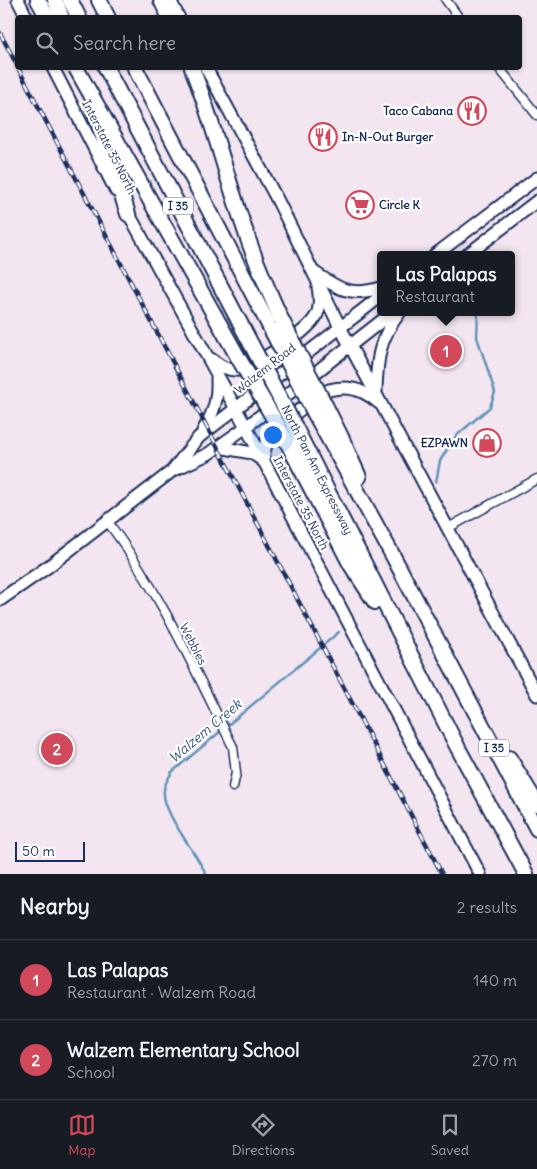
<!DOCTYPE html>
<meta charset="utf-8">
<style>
body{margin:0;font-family:Delius,sans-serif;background:#20242c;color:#f1f3f6}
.scale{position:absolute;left:15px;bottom:12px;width:70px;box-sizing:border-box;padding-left:5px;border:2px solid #1b2f5e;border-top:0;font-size:14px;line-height:18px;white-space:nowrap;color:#1b2f5e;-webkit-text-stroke:4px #fff;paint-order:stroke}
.you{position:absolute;left:272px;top:434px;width:18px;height:18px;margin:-12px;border:4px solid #fff;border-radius:50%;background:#1a73e8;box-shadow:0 0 0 8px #1a73e833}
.badge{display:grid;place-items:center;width:32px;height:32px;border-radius:50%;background:#d1495b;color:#fff;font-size:16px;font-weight:700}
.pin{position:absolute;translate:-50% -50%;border:2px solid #fff;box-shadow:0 1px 5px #0006}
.popup{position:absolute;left:377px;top:251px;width:138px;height:65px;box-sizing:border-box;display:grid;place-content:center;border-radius:5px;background:#171b24;filter:drop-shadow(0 1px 4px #0005);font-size:16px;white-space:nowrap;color:#9ea1a6}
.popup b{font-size:19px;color:#f1f3f6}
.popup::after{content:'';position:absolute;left:50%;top:100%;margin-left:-10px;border:10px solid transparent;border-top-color:#171b24}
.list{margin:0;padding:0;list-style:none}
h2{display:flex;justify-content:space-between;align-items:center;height:65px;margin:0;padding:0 20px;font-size:21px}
h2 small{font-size:16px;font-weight:400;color:#9ea1a6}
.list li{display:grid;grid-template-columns:32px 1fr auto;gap:15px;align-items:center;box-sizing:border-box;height:80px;padding:0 20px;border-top:1px solid #363941}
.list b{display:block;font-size:19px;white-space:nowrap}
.list p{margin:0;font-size:16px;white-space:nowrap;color:#9ea1a6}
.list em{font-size:16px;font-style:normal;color:#9ea1a6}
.icon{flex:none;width:28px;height:28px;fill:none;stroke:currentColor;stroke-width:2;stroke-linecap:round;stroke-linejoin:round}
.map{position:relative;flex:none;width:537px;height:874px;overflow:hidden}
.search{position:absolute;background:#171b24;box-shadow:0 1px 4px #0004;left:15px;right:15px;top:15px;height:55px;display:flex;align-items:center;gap:12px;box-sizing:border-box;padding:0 18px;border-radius:5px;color:#9ea1a6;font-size:19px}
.sheet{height:225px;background:#171b24}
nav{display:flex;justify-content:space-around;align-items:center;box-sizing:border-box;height:70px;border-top:1px solid #363941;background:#171b24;font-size:14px;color:#9ea1a6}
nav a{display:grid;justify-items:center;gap:2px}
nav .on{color:#d1495b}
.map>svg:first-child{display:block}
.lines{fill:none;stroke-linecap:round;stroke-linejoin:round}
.stream{stroke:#6494b9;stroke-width:2.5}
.minor-casing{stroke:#1b2f5e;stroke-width:11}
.secondary-casing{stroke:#1b2f5e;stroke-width:15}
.motorway-casing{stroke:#1b2f5e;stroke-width:18}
.minor{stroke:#fff;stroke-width:8}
.secondary{stroke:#fff;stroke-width:11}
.motorway{stroke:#fff;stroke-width:14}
.rail-casing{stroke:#1b2f5e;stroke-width:4.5}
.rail{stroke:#fff;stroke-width:2.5;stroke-dasharray:8;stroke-linecap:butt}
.motorway-bridge-casing{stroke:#1b2f5e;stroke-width:18;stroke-linecap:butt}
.motorway-bridge{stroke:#fff;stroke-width:14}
.labels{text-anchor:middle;stroke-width:4.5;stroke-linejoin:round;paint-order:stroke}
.shield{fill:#fff;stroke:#5f6d8e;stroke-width:1}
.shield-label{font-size:11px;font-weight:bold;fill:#1b2f5e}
.poi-label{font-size:12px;font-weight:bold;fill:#1b2f5e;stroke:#fff;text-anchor:end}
.street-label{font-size:12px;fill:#1b2f5e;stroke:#fff}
.water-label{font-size:14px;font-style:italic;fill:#395984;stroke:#fff}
</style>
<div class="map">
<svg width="537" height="874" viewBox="0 0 537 874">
<rect width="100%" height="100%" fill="#f3e6f0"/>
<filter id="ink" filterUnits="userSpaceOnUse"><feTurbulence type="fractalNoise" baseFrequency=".02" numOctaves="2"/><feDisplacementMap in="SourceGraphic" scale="10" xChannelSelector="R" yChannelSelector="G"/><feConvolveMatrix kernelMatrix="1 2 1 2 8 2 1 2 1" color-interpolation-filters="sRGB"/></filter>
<g filter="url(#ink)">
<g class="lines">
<g class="stream">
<polyline points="436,482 440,461 446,451 456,436 490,407 495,392 477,337 478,312"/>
<path d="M206 874C196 852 161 812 164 790 164 785 169 777 172 772L339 632"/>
</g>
<defs>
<g id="minor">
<polyline points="446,0 459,18"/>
<polyline points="499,68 537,115"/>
<path d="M108 522C159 590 195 670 233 747L236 773 233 787"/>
<polyline points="448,528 537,479"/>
</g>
<g id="secondary">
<polyline points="18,0 27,18"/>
<polyline points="170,0 179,18"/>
<polyline points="53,68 116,191"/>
<polyline points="206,68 278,201 340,327 537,695"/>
<polyline points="125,207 246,427 480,874"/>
<polyline points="435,255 537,178"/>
<polyline points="467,255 537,201"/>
<path d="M314 272C339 289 349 297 381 288"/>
<path d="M211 359C222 368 234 374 248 368 267 355 303 336 315 318 321 309 320 298 318 287"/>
<path d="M376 391C377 358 379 339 400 312"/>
<path d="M203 431C214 412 218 400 217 378"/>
<polyline points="219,447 252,453 262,460"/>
<path d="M263 461C264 452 265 443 270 435 276 427 320 394 329 390 333 389 340 388 344 388 358 388 368 394 379 403"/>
<polyline points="176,469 208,454 246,427 393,312"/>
<polyline points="0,600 49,566 172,471 199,437 381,296"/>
</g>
<g id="motorway">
<polyline points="38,0 48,18"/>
<polyline points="55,0 62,18"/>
<polyline points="70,0 79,18"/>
<polyline points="99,0 108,18"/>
<polyline points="161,0 170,18"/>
<polyline points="106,68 251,344"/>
<polyline points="135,68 271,329"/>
<path d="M192 68C213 121 226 176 245 230 255 261 268 290 281 319"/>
<polyline points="94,109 128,214"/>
<polyline points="326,407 341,437 359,477"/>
<polyline points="315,414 393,556 537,829"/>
<polyline points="295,427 458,748 526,874"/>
<polyline points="284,436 351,565 375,602"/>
<polyline points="509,758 537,804"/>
</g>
</defs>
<use href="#minor" class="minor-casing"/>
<use href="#secondary" class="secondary-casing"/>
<use href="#motorway" class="motorway-casing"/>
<use href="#minor" class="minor"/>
<use href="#secondary" class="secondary"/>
<use href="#motorway" class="motorway"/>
<defs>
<g id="rail">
<polyline points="0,33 18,67"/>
<polyline points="18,68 442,874"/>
</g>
</defs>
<use href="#rail" class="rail-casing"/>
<use href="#rail" class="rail"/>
<defs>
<g id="motorway-bridge">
<polyline points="76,68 239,359 284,436"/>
<polyline points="281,319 326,407"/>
<polyline points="271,329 315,414"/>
<polyline points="251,344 295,427"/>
</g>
</defs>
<use href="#motorway-bridge" class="motorway-bridge-casing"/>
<use href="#motorway-bridge" class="motorway-bridge"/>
</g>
</g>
<defs>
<symbol id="restaurant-ring" viewBox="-11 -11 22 22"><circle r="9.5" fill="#fff" stroke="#d1495b" stroke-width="1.5"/><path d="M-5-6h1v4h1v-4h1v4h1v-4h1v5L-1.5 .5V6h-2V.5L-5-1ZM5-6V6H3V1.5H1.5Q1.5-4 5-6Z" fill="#d1495b"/></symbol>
<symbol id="supermarket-ring" viewBox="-11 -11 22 22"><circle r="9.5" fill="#fff" stroke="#d1495b" stroke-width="1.5"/><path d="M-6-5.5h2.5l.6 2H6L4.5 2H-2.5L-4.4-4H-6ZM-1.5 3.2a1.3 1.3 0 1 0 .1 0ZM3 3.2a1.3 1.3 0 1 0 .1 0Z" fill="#d1495b"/></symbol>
<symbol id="shop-ring" viewBox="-11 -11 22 22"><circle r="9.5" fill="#fff" stroke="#d1495b" stroke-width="1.5"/><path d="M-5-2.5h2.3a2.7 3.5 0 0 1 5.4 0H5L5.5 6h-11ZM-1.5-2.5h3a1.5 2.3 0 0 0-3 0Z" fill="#d1495b"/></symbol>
</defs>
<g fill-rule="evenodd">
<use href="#restaurant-ring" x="456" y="95" width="32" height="32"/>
<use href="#restaurant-ring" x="307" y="121" width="32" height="32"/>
<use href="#supermarket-ring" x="344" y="189" width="32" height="32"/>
<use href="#shop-ring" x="471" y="427" width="32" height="32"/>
</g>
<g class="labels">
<g class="shield">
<rect x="163" y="197.5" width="30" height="17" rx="4"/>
<rect x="479" y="739.5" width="30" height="17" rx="4"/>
</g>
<g class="shield-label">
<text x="178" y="210">I 35</text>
<text x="494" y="752">I 35</text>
</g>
<g class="poi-label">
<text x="453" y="115">Taco Cabana</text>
<text x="342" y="141" text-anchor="start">In-N-Out Burger</text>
<text x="379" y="209" text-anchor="start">Circle K</text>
<text x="468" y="447">EZPAWN</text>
</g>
<g class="street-label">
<text transform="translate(109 147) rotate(63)" y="4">Interstate 35 North</text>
<text transform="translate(265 369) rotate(-38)" y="4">Walzem Road</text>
<text transform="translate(317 470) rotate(63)" y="4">North Pan Am Expressway</text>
<text transform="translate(301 503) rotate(62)" y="4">Interstate 35 North</text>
<text transform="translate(193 644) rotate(63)" y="4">Webbles</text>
</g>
<g class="water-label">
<text transform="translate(205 731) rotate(-40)" y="5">Walzem Creek</text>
</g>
</g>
</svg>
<div class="scale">50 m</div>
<div class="you"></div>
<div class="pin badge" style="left:446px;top:351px">1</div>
<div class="popup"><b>Las Palapas</b>Restaurant</div>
<div class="pin badge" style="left:57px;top:749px">2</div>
<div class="search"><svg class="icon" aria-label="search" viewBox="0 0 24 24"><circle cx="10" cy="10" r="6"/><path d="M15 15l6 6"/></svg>Search here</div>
</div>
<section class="sheet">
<h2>Nearby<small>2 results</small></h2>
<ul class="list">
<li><span class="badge">1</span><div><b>Las Palapas</b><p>Restaurant · Walzem Road</p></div><em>140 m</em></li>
<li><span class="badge">2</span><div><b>Walzem Elementary School</b><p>School</p></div><em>270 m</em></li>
</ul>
</section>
<nav>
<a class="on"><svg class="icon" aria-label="map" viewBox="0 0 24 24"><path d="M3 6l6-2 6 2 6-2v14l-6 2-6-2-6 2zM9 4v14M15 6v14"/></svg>Map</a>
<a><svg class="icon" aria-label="directions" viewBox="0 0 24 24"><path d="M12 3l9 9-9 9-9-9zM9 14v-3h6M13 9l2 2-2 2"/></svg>Directions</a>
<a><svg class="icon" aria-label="saved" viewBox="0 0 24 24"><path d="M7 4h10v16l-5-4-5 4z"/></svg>Saved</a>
</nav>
